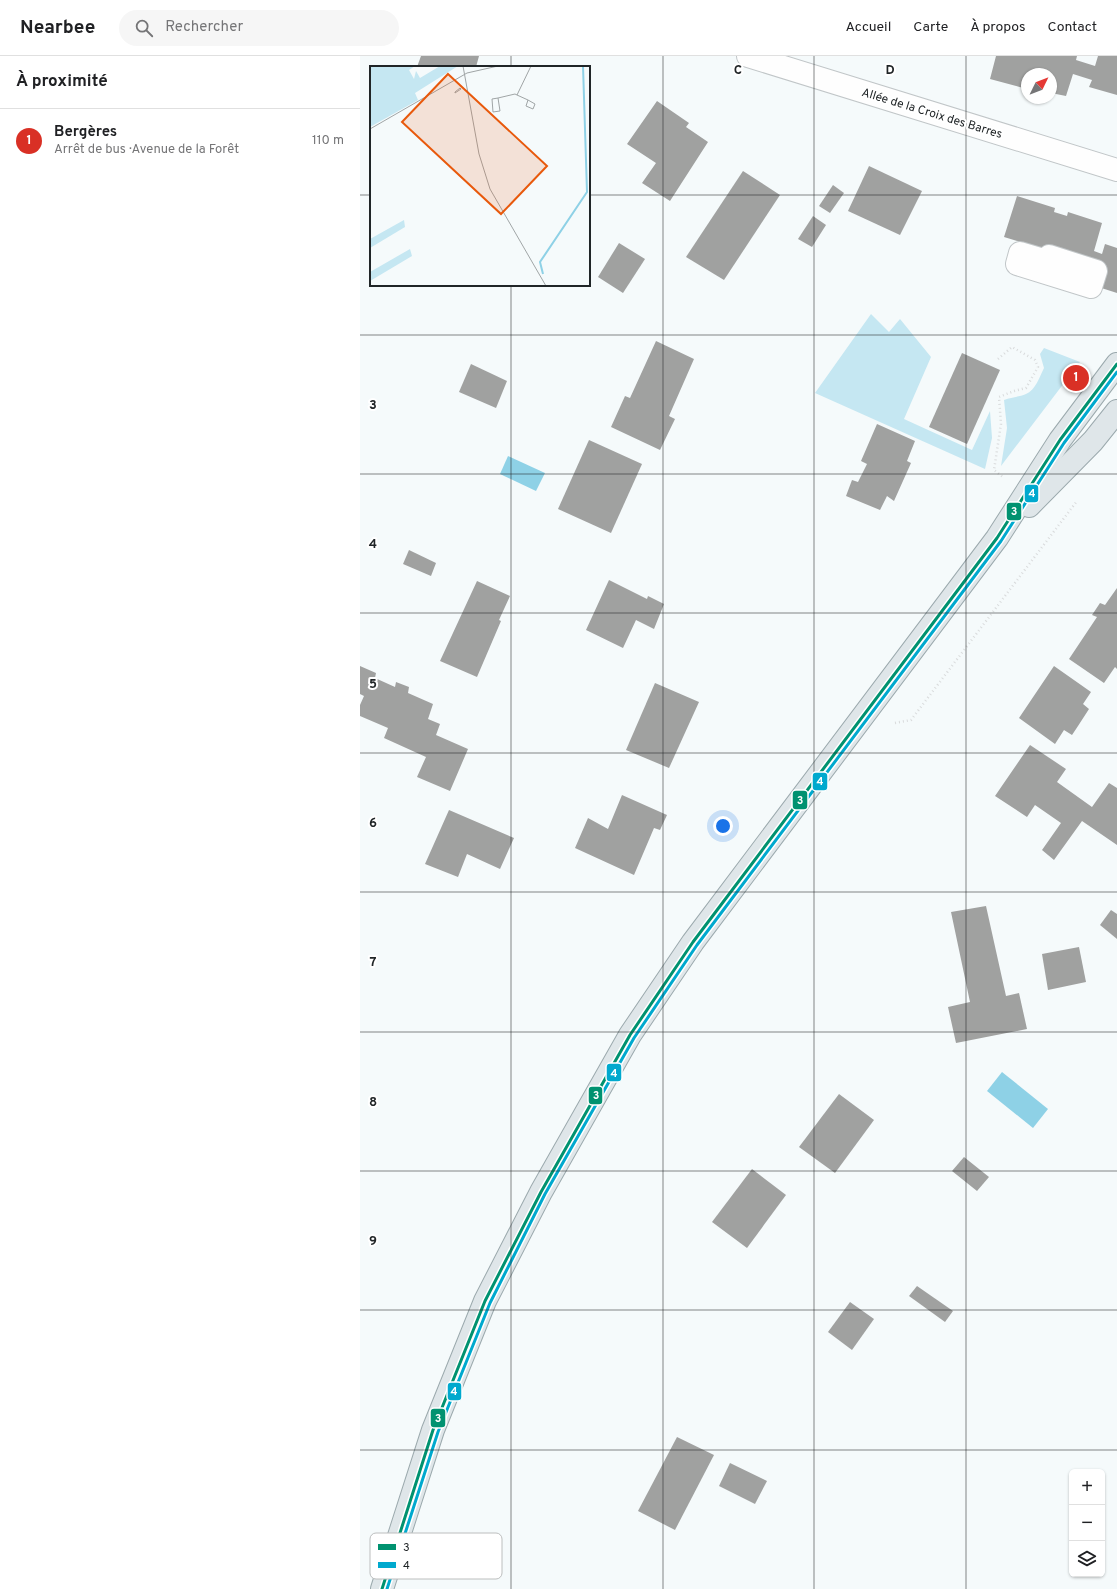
<!DOCTYPE html>
<html lang="fr">
<meta charset="utf-8">
<style>
body{margin:0;font-family:Overpass,sans-serif;background:#f6f6f6;color:#202124}
.controls{position:absolute;right:12px;bottom:12px;display:grid;overflow:hidden;border-radius:6px;box-shadow:0 1px 3px #0004}
.controls button{width:36px;height:36px;display:grid;place-items:center;padding:0;border:0;border-bottom:1px solid #e0e0e0;background:#fff;color:#202124;font:20px sans-serif}
.compass{position:absolute;left:661px;top:12px;width:36px;height:36px;border-radius:50%;background:#fff;box-shadow:0 1px 3px #0004;rotate:47deg}
.you{position:absolute;left:363px;top:770px;width:14px;height:14px;margin:-10px;border:3px solid #fff;border-radius:50%;background:#1a73e8;box-shadow:0 0 0 6px #1a73e833}
.badge{display:grid;place-items:center;width:26px;height:26px;border-radius:50%;background:#d93025;color:#fff;font-size:13px;font-weight:700}
.pin{position:absolute;translate:-50% -50%;border:2px solid #fff;box-shadow:0 1px 4px #0006}
.list{margin:0;padding:0;list-style:none}
h2{display:flex;justify-content:space-between;align-items:center;height:52px;margin:0;padding:0 16px;font-size:17px}
h2 small{font-size:13px;font-weight:400;color:#757577}
.list li{display:grid;grid-template-columns:26px 1fr auto;gap:12px;align-items:center;box-sizing:border-box;height:64px;padding:0 16px;border-top:1px solid #e0e0e0}
.list b{display:block;font-size:15px;white-space:nowrap}
.list p{margin:0;font-size:13px;white-space:nowrap;color:#757577}
.list em{font-size:13px;font-style:normal;color:#757577}
.icon{flex:none;width:22px;height:22px;fill:none;stroke:currentColor;stroke-width:2;stroke-linecap:round;stroke-linejoin:round}
.map{position:relative;flex:none;width:757px;height:1533px;overflow:hidden}
header{display:flex;align-items:center;gap:24px;box-sizing:border-box;height:56px;padding:0 20px;background:#fff;border-bottom:1px solid #e0e0e0}
header strong{font-size:19px}
nav{display:flex;gap:22px;margin-inline-start:auto;font-size:14px}
.search{width:280px;height:36px;background:#f6f6f6;display:flex;align-items:center;gap:10px;box-sizing:border-box;padding:0 14px;border-radius:22px;color:#757577;font-size:15px}
main{display:flex}
aside{flex:1;background:#fff}
.map>svg:first-child{display:block}
.green{fill:#c5e7f2}
.water{fill:#8ed1e6}
.building{fill:#a0a1a0}
.lines{fill:none;stroke-linecap:round;stroke-linejoin:round}
.pedestrian-casing{stroke:#c1c6c8;stroke-width:24}
.minor-casing{stroke:#c1c6c8;stroke-width:24}
.primary-casing{stroke:#9ba9ad;stroke-width:24}
.path{stroke:#d9dbdc;stroke-width:2.5;stroke-dasharray:1 3;stroke-linecap:butt}
.pedestrian{stroke:#fefefe;stroke-width:22}
.minor{stroke:#fefefe;stroke-width:22}
.primary{stroke:#dfe6e9;stroke-width:22}
.bus-1-casing{stroke:#fff;stroke-width:6}
.bus-2-casing{stroke:#fff;stroke-width:6}
.bus-1{stroke:#009270;stroke-width:3}
.bus-2{stroke:#00a9ce;stroke-width:3}
.grid{fill:none;stroke:#202527;stroke-width:1;stroke-opacity:0.55}
.labels{text-anchor:middle;stroke-width:4;stroke-linejoin:round;paint-order:stroke}
.street-label{font-size:12px;fill:#202527;stroke:#fff}
.inset-river{fill:none;stroke:#8ed1e6;stroke-width:2}
.inset-road{fill:none;stroke:#a0a5a6;stroke-width:1}
.view{fill:#e8590c;fill-opacity:0.15;stroke:#e8590c;stroke-width:2}
.inset-edge{fill:none;stroke:#202527;stroke-width:2}
.key{fill:#fff;stroke:#bcbebe;stroke-width:1}
.key-label{font-size:11px;fill:#202527}
.grid-label{font-size:13px;text-anchor:middle;font-weight:bold;fill:#202527;stroke:#fff;stroke-width:4;stroke-linejoin:round;paint-order:stroke}
.line-badge{stroke:#fff;stroke-width:1.5}
.badge-label{font-size:11px;text-anchor:middle;font-weight:bold;fill:#fff}
</style>
<header>
<strong>Nearbee</strong>
<div class="search"><svg class="icon" aria-label="search" viewBox="0 0 24 24"><circle cx="10" cy="10" r="6"/><path d="M15 15l6 6"/></svg>Rechercher</div>
<nav><a>Accueil</a><a>Carte</a><a>À propos</a><a>Contact</a></nav>
</header>
<main>
<aside>
<h2>À proximité<small></small></h2>
<ul class="list">
<li><span class="badge">1</span><div><b>Bergères</b><p>Arrêt de bus · Avenue de la Forêt</p></div><em>110 m</em></li>
</ul>
</aside>
<div class="map">
<svg width="757" height="1533" viewBox="0 0 757 1533">
<rect width="100%" height="100%" fill="#f5fafb"/>
<g class="green">
<polygon points="511,258 529,276 540,263 571,301 544,363 612,394 630,355 632,382 625,413 455,337"/>
<path d="M684 292 720 306 641 410 647 372 644 344C652 341 659 341 666 338 675 335 680 320 684 312L680 298Z"/>
</g>
<g class="water">
<polygon points="148,400 185,417 176,435 140,418"/>
<polygon points="642,1016 688,1053 673,1072 627,1035"/>
</g>
<g class="building">
<polygon points="61,0 119,0 116,11 57,11"/>
<polygon points="636,0 717,0 716,4 735,10 738,0 757,0 757,39 729,31 732,24 713,18 706,40 691,37 691,18 667,18 667,33 630,23"/>
<polygon points="297,45 329,67 326,71 348,86 310,145 282,127 296,107 267,88"/>
<polygon points="509,110 562,135 540,179 488,155"/>
<polygon points="383,115 420,139 364,224 326,201"/>
<polygon points="473,129 484,137 470,157 459,150"/>
<polygon points="657,140 695,152 694,156 707,160 708,156 742,167 734,195 742,198 745,188 757,192 757,237 732,229 664,187 644,181"/>
<polygon points="453,160 466,169 452,191 438,183"/>
<polygon points="259,187 285,203 263,237 238,221"/>
<polygon points="296,285 334,303 309,360 315,363 300,394 251,371 265,340 270,342"/>
<polygon points="602,297 640,314 607,388 569,371"/>
<polygon points="111,308 147,325 136,352 99,336"/>
<polygon points="517,368 555,385 547,405 551,407 534,445 527,440 520,454 486,440 492,424 498,426 507,408 501,405"/>
<polygon points="229,384 282,408 251,477 198,453"/>
<polygon points="49,494 76,507 71,520 43,508"/>
<polygon points="249,524 287,543 288,540 304,548 294,573 276,564 263,592 226,574"/>
<polygon points="117,525 150,540 139,564 141,565 117,621 80,605"/>
<polygon points="757,532 757,613 755,611 744,627 709,603 737,561 732,559 740,547 745,549"/>
<polygon points="0,610 16,617 15,622 35,631 36,626 49,631 48,637 73,648 68,663 80,668 76,679 108,693 90,735 57,721 66,701 24,682 28,672 0,660 0,649 4,640 0,638"/>
<polygon points="694,610 731,636 723,648 729,653 718,670 712,679 704,674 695,688 659,662"/>
<polygon points="295,627 339,646 309,712 266,694"/>
<polygon points="670,689 706,713 697,726 732,751 749,727 757,732 757,789 722,765 694,804 682,794 701,767 675,749 667,761 635,740"/>
<polygon points="262,739 307,759 300,774 294,772 274,819 215,792 228,762 248,773"/>
<polygon points="89,754 154,782 140,813 107,798 98,821 65,808"/>
<polygon points="626,850 646,940 659,937 667,973 596,987 588,951 610,946 591,856"/>
<polygon points="751,854 757,858 757,883 740,869"/>
<polygon points="719,891 726,926 688,934 682,898"/>
<polygon points="479,1038 514,1064 475,1117 439,1091"/>
<polygon points="604,1101 629,1121 617,1135 592,1115"/>
<polygon points="392,1113 426,1139 387,1192 352,1166"/>
<polygon points="557,1230 593,1255 585,1266 549,1240"/>
<polygon points="490,1246 514,1263 492,1294 468,1276"/>
<polygon points="317,1381 354,1399 315,1474 278,1455"/>
<polygon points="370,1407 407,1425 395,1448 359,1430"/>
</g>
<g class="lines">
<defs>
<polygon id="pedestrian" points="660,197 687,205 689,200 736,215 731,231 657,208"/>
<polyline id="minor" points="388,0 757,114"/>
<g id="primary">
<polyline points="669,450 733,385 757,355"/>
<polyline points="22,1533 73,1374 125,1245 181,1136 270,979 333,886 637,482 700,384 757,308"/>
</g>
</defs>
<use href="#pedestrian" class="pedestrian-casing"/>
<use href="#minor" class="minor-casing"/>
<use href="#primary" class="primary-casing"/>
<g class="path">
<polyline points="638,303 652,291 675,304 678,311 666,332 654,335 639,341 641,368 634,414 643,421"/>
<polyline points="535,667 551,664 717,445"/>
</g>
<use href="#pedestrian" class="pedestrian"/>
<use href="#minor" class="minor"/>
<use href="#primary" class="primary"/>
<defs>
<polyline id="bus-1" points="22,1533 73,1374 125,1245 181,1136 270,979 333,886 637,482 700,384 757,308"/>
<polyline id="bus-2" points="27,1533 78,1376 130,1247 185,1138 274,982 337,889 641,485 704,387 757,316"/>
</defs>
<use href="#bus-1" class="bus-1-casing"/>
<use href="#bus-2" class="bus-2-casing"/>
<use href="#bus-1" class="bus-1"/>
<use href="#bus-2" class="bus-2"/>
</g>
<path class="grid" d="M151 0V11M303 0V1533M454 0V1533M606 0V1533M0 139H11M229 139H757M151 229V1533M0 279H757M0 418H757M0 557H757M0 697H757M0 836H757M0 976H757M0 1115H757M0 1254H757M0 1394H757"/>
<g class="labels">
<g class="street-label">
<text transform="translate(572 57) rotate(17)" y="4">Allée de la Croix des Barres</text>
</g>
</g>
<g transform="translate(10 10)">
<rect width="220" height="220" fill="#f5fafb"/>
<path d="M0 0H45L39 4 44 13 46 5 50 12 70 0H88L45 27 48 34 0 61ZM34 154 35 161 0 182V173ZM40 183 42 190 0 215V206Z" fill="#c5e7f2"/>
<path class="inset-river" d="M173 208 170 196 217 126 213 0"/>
<path class="inset-road" d="M93 0 109 88 120 123 176 220M90 22 91 23 85 27V26ZM147 29 158 34 156 40 163 43 165 38 158 34M128 32 130 45 123 46 122 33 128 32 145 28 147 29 161 0M0 63 97 7 128 0"/>
<path class="view" d="M78 8 177 100 131 148 32 56Z"/>
<rect width="220" height="220" class="inset-edge"/>
</g>
<rect x="10" y="1477" width="132" height="46" rx="6" class="key"/>
<rect x="18" y="1488" width="18" height="6" fill="#009270"/>
<rect x="18" y="1506" width="18" height="6" fill="#00a9ce"/>
<g class="key-label">
<text x="43" y="1495">3</text>
<text x="43" y="1513">4</text>
</g>
<g class="grid-label">
<text x="378" y="18">C</text>
<text x="530" y="18">D</text>
<text x="13" y="353">3</text>
<text x="13" y="492">4</text>
<text x="13" y="632">5</text>
<text x="13" y="771">6</text>
<text x="13" y="910">7</text>
<text x="13" y="1050">8</text>
<text x="13" y="1189">9</text>
</g>
<g class="line-badge">
<rect x="664" y="428" width="15" height="19" rx="4" fill="#00a9ce"/>
<rect x="646" y="446" width="16" height="19" rx="4" fill="#009270"/>
<rect x="452" y="716" width="16" height="19" rx="4" fill="#00a9ce"/>
<rect x="432" y="734" width="16" height="20" rx="4" fill="#009270"/>
<rect x="246" y="1007" width="16" height="19" rx="4" fill="#00a9ce"/>
<rect x="228" y="1030" width="15" height="19" rx="4" fill="#009270"/>
<rect x="87" y="1326" width="15" height="19" rx="4" fill="#00a9ce"/>
<rect x="70" y="1352" width="16" height="20" rx="4" fill="#009270"/>
</g>
<g class="badge-label">
<text x="672" y="441">4</text>
<text x="654" y="459">3</text>
<text x="460" y="729">4</text>
<text x="440" y="748">3</text>
<text x="254" y="1021">4</text>
<text x="236" y="1043">3</text>
<text x="94" y="1339">4</text>
<text x="78" y="1366">3</text>
</g>
</svg>
<div class="controls">
<button>+</button>
<button>−</button>
<button><svg class="icon" aria-label="layers" viewBox="0 0 24 24"><path d="M12 4l9 5-9 5-9-5zM3 14l9 5 9-5"/></svg></button>
</div>
<svg class="compass" viewBox="-18 -18 36 36"><path d="M0-13l5 13h-10z" fill="#e53935"/><path d="M0 13l5-13h-10z" fill="#757577"/></svg>
<div class="you"></div>
<div class="pin badge" style="left:716px;top:322px">1</div>
</div>
</main>
